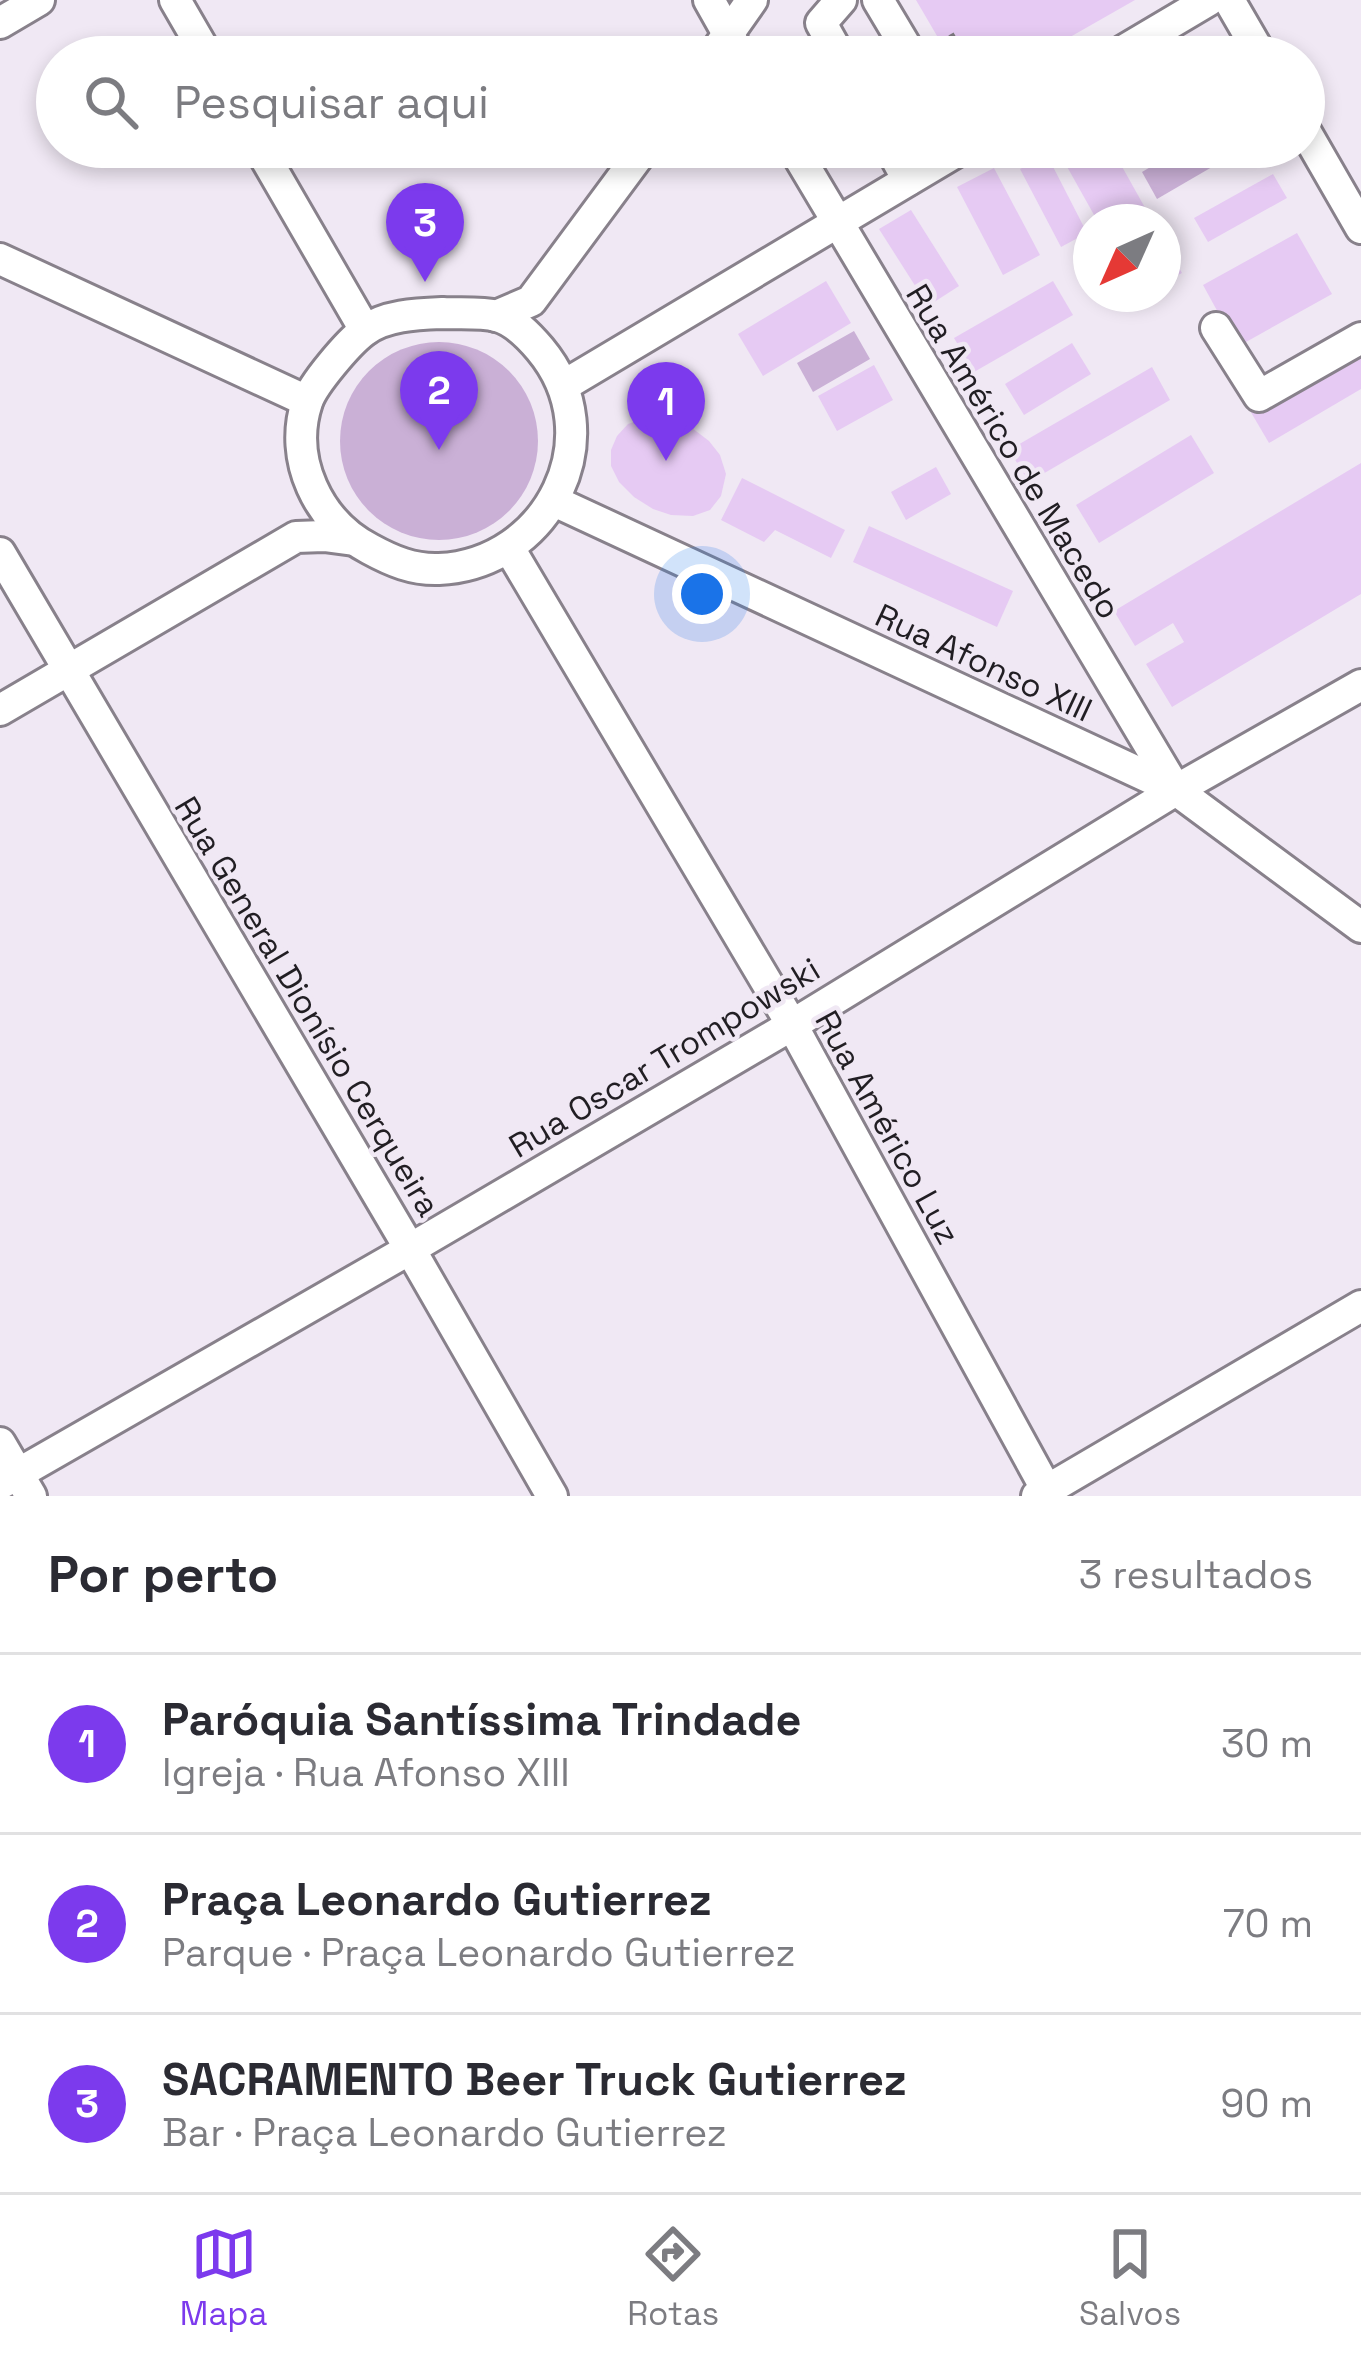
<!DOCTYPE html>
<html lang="pt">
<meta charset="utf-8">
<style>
body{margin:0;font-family:"Space Grotesk",sans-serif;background:#f2f2f3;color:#2b2b33}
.compass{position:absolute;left:1073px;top:204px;width:108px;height:108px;border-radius:50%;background:#fff;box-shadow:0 6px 18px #0003;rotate:225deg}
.you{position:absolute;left:702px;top:594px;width:42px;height:42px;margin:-30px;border:9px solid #fff;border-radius:50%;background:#1a73e8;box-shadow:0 0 0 18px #1a73e833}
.badge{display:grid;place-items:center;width:78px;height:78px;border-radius:50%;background:#7c3aed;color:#fff;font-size:39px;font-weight:700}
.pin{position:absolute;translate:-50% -99px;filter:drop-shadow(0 3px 6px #0008)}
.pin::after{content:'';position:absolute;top:63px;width:42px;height:36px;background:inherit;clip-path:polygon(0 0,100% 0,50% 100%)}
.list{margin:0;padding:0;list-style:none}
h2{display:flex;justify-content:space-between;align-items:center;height:156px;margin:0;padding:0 48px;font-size:51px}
h2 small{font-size:39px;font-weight:400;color:#7c7c81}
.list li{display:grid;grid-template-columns:78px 1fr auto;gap:36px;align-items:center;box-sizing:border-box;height:180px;padding:0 48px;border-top:3px solid #e1e1e2}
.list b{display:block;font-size:45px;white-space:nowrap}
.list p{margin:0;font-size:39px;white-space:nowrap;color:#7c7c81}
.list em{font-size:39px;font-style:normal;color:#7c7c81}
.icon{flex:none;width:66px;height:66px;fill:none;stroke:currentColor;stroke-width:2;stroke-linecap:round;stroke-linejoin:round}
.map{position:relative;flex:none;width:1361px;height:1496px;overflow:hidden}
.search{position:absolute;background:#fff;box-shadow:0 6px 18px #0003;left:36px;right:36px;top:36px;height:132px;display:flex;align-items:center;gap:30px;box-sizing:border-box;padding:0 42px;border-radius:66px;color:#7c7c81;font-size:45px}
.sheet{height:696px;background:#fff}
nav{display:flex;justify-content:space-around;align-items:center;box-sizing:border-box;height:168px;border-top:3px solid #e1e1e2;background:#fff;font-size:33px;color:#7c7c81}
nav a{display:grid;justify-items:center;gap:6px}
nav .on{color:#7c3aed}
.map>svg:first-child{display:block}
.green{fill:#cab0d6}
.building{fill:#e6caf3}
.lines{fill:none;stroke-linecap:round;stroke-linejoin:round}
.minor-casing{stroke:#88818b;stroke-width:36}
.path{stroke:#7e7981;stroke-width:6;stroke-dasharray:6 9;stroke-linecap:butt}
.minor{stroke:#fff;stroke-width:30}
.labels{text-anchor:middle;stroke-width:9;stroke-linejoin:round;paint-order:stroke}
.street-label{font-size:33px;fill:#211e23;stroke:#f0e8f4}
</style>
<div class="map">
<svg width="1361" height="1496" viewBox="0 0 1361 1496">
<rect width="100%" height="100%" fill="#f0e8f4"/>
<g class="green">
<polygon points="1184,147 1200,147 1212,167 1157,199 1142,172"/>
<polygon points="854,331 870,359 813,392 797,363"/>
<circle cx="439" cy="441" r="99"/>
</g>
<g class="building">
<polygon points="916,0 1135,0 1035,57 968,57 954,33 940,41"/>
<polygon points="1056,147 1111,147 1153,222 1098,222"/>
<polygon points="1047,155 1087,233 1061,247 1020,169"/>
<polygon points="994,168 1040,255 1003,275 957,187"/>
<polygon points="1273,174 1287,198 1208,242 1194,218"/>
<polygon points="911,210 959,286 928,306 879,229"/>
<polygon points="1297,233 1332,294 1237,347 1203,285"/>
<polygon points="1163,239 1182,273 1163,283"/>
<polygon points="826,281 851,323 763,376 738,334"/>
<polygon points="1053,281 1073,315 974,372 954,338"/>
<polygon points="1361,341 1361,389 1269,443 1249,409"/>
<polygon points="1072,343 1091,374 1024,415 1005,384"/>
<polygon points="874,365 893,400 837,431 818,396"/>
<polygon points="1152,367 1170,400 1029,482 1009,450"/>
<polygon points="648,417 669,417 684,422 709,441 720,455 726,474 721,496 710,510 693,516 671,515 653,509 634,497 619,482 611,466 611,450 617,436 628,424"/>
<polygon points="1191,435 1214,473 1099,543 1076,505"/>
<polygon points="1361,463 1361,594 1172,707 1146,664 1184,642 1173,623 1135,646 1114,611"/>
<polygon points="936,467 951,494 906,520 891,492"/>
<polygon points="742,478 845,530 831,558 775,530 764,542 721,520"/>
<polygon points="869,526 1013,591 997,627 853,562"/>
</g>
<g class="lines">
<defs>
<g id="minor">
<polyline points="175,0 208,57"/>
<polyline points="709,0 741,57"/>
<polyline points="878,0 912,57"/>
<polyline points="1229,0 1262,57"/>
<polyline points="0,23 39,0"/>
<polyline points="712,57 752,0"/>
<polyline points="840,57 821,23 841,0"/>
<polyline points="1113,57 1209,0"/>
<polyline points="1304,129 1361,228"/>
<polyline points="259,147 365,330"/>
<polyline points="793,147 1176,790"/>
<polyline points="890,147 908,180"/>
<polyline points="0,259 307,401"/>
<path d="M443 313C460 314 481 312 497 316 515 321 529 336 540 349 613 436 549 564 439 569 413 570 392 561 370 549 318 522 288 459 307 402 313 384 348 343 364 331 385 315 417 314 443 313Z"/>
<polyline points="496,316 531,301 645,147"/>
<polyline points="1216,328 1259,396 1361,338"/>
<polyline points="563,386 964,147"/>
<polyline points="554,501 1176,790 1361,927"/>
<polyline points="509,548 792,1025 1050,1496"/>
<polyline points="0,553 410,1249 552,1496"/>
<polyline points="0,710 296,537 324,536 354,540"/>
<polyline points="0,1443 31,1496"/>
<polyline points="0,1484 410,1249 792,1025 1176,790 1361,685"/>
<polyline points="1037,1496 1361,1306"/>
</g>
</defs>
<use href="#minor" class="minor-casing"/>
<g class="path">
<polyline points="951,34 964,57"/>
<polyline points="945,38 956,57"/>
</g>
<use href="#minor" class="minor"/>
</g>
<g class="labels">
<g class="street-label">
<text transform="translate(1014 451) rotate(59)" y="12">Rua Américo de Macedo</text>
<text transform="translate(984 662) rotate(25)" y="12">Rua Afonso XIII</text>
<text transform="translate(308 1006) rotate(59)" y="12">Rua General Dionísio Cerqueira</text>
<text transform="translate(664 1057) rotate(-31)" y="12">Rua Oscar Trompowski</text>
<text transform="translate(888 1127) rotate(61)" y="12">Rua Américo Luz</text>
</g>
</g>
</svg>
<svg class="compass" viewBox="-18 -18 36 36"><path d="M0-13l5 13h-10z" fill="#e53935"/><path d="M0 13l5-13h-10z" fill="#7c7c81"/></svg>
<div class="you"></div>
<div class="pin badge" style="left:666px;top:461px">1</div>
<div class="pin badge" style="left:439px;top:450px">2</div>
<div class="pin badge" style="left:425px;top:282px">3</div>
<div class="search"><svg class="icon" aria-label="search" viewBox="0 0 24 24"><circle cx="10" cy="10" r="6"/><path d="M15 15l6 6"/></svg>Pesquisar aqui</div>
</div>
<section class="sheet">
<h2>Por perto<small>3 resultados</small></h2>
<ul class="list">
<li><span class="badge">1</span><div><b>Paróquia Santíssima Trindade</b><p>Igreja · Rua Afonso XIII</p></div><em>30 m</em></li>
<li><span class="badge">2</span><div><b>Praça Leonardo Gutierrez</b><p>Parque · Praça Leonardo Gutierrez</p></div><em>70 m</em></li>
<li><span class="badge">3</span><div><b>SACRAMENTO Beer Truck Gutierrez</b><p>Bar · Praça Leonardo Gutierrez</p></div><em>90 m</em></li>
</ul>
</section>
<nav>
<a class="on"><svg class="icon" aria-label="map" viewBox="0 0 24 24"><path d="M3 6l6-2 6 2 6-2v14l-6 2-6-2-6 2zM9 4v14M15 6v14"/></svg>Mapa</a>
<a><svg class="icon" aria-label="directions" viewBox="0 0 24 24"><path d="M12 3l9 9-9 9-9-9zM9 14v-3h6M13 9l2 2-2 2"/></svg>Rotas</a>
<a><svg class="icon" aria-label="saved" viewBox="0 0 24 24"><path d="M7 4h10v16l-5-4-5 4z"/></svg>Salvos</a>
</nav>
